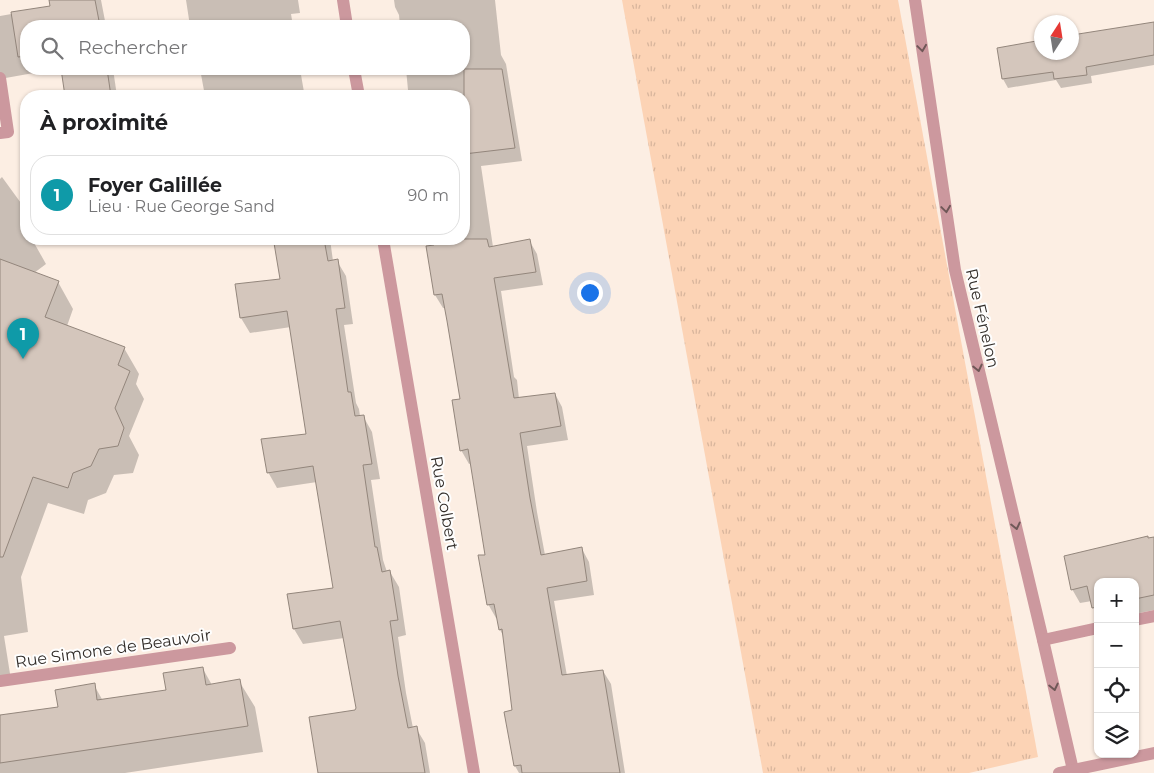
<!DOCTYPE html>
<html lang="fr">
<meta charset="utf-8">
<style>
body{margin:0;font-family:Montserrat,sans-serif;background:#f2f2f2;color:#202124}
.controls{position:absolute;right:15px;bottom:15px;display:grid;overflow:hidden;border-radius:10px;box-shadow:0 1px 4px #0004}
.controls button{width:45px;height:45px;display:grid;place-items:center;padding:0;border:0;border-bottom:1px solid #e0e0e0;background:#fff;color:#202124;font:25px sans-serif}
.compass{position:absolute;left:1034px;top:15px;width:45px;height:45px;border-radius:50%;background:#fff;box-shadow:0 1px 4px #0004;rotate:12deg}
.you{position:absolute;left:589px;top:292px;width:18px;height:18px;margin:-12px;border:4px solid #fff;border-radius:50%;background:#1a73e8;box-shadow:0 0 0 8px #1a73e833}
.badge{display:grid;place-items:center;width:32px;height:32px;border-radius:50%;background:#9e1a6c;color:#fff;font-size:16px;font-weight:700}
.pin{position:absolute;translate:-50% -41px;filter:drop-shadow(0 1px 2px #0008)}
.pin::after{content:'';position:absolute;top:26px;width:18px;height:15px;background:inherit;clip-path:polygon(0 0,100% 0,50% 100%)}
.list{margin:0;padding:0;list-style:none}
h2{display:flex;justify-content:space-between;align-items:center;height:65px;margin:0;padding:0 20px;font-size:21px}
h2 small{font-size:16px;font-weight:400;color:#757577}
.list li{display:grid;grid-template-columns:32px 1fr auto;gap:15px;align-items:center;box-sizing:border-box;height:80px;margin:0 10px 10px;padding:0 10px;border:1px solid #e0e0e0;border-radius:20px}
.list b{display:block;font-size:19px;white-space:nowrap}
.list p{margin:0;font-size:16px;white-space:nowrap;color:#757577}
.list em{font-size:16px;font-style:normal;color:#757577}
.icon{flex:none;width:28px;height:28px;fill:none;stroke:currentColor;stroke-width:2;stroke-linecap:round;stroke-linejoin:round}
.map{position:relative;flex:none;width:1154px;height:773px;overflow:hidden}
.search{position:absolute;background:#fff;box-shadow:0 1px 4px #0004;left:20px;top:20px;width:450px;height:55px;display:flex;align-items:center;gap:12px;box-sizing:border-box;padding:0 18px;border-radius:20px;color:#757577;font-size:19px}
.panel{position:absolute;background:#fff;box-shadow:0 1px 4px #0004;left:20px;top:90px;width:450px;height:155px;border-radius:20px}
.map>svg:first-child{display:block}
.grass{fill:url(#grass-tufts)}
.shadow{fill:#0003}
.building{fill:#d4c6bc;stroke:#93867c}
.lines{fill:none;stroke-linecap:round;stroke-linejoin:round}
.minor{stroke:#cc989e;stroke-width:12}
.oneway{stroke:#6f5757}
.labels{text-anchor:middle;stroke-width:4;stroke-linejoin:round;paint-order:stroke}
.street-label{font-size:16px;fill:#312c28;stroke:#fefefe}
</style>
<div class="map">
<svg width="1154" height="773" viewBox="0 0 1154 773">
<defs>
<pattern id="grass-tufts" width="24" height="20" patternUnits="userSpaceOnUse" patternTransform="scale(1.25)"><rect width="24" height="20" fill="#fcd3b5"/><path d="M3 7l-1-3M5 7V3M7 7l1-3M15 17l-1-3M17 17v-4M19 17l1-3" fill="none" stroke="#d8b59c"/></pattern>
</defs>
<rect width="100%" height="100%" fill="#fceee3"/>
<polygon class="grass" points="622,0 898,0 1038,757 969,773 763,773"/>
<g class="shadow">
<polygon points="50,0 101,0 106,26 26,26 26,69 56,69 0,79 0,16 51,7"/>
<polygon points="186,0 298,0 300,13 291,14 293,26 190,26"/>
<polygon points="394,0 495,0 501,55 506,64 522,161 481,166 493,247 529,240 537,254 543,285 501,291 514,377 517,380 519,399 555,394 562,407 568,440 527,446 537,512 545,555 582,549 589,562 594,595 554,601 567,676 603,671 611,684 625,773 519,773 515,766 506,713 513,711 504,637 500,630 498,618 496,618 488,604 487,556 472,463 469,464 461,450 462,400 446,308 443,308 435,295 434,239 464,239 464,96 402,96 401,92 408,90 406,69 464,69 464,26 400,26 399,15 395,7"/>
<polygon points="1154,24 1154,65 1091,76 1092,83 1061,88 1056,80 1008,88 1003,79 1042,52 1072,52 1072,37"/>
<polygon points="62,69 113,69 117,96 66,96"/>
<polygon points="200,69 300,69 304,92 306,96 205,96"/>
<polygon points="2,177 26,210 26,239 37,239 33,241 46,264 34,273 58,282 73,309 67,326 124,348 139,374 136,384 144,399 129,436 139,455 133,473 114,475 106,493 88,500 84,514 48,503 21,577 28,632 4,636 11,680 0,681 0,179"/>
<polygon points="275,239 330,239 333,261 337,261 346,276 353,324 344,325 356,403 359,409 360,416 363,416 372,432 380,479 371,480 383,560 387,572 390,572 399,587 406,635 398,637 406,693 413,728 416,728 425,743 430,773 319,773 357,708 344,638 303,644 294,629 335,589 317,482 277,488 268,472 308,435 291,327 250,333 241,318 282,280"/>
<polygon points="1154,538 1154,610 1135,614 1135,582 1098,582 1098,615 1092,601 1080,603 1072,589 1148,539"/>
<polygon points="203,669 212,685 239,681 255,707 263,752 125,773 0,773 0,716 59,708 94,685 103,701 167,691"/>
</g>
<g class="building">
<polygon points="49,0 95,0 100,26 26,26 26,56 18,57 11,12 50,6"/>
<polygon points="1154,22 1154,55 1086,67 1087,75 1054,79 1053,72 1002,79 997,48 1042,40 1042,52 1072,52 1072,35"/>
<polygon points="61,69 107,69 111,96 65,96"/>
<polygon points="464,69 502,69 515,148 464,154"/>
<polygon points="304,239 324,239 328,261 338,259 345,308 336,309 348,392 351,392 355,416 364,415 372,464 363,465 375,547 377,547 382,572 390,570 398,620 390,621 398,676 408,728 417,726 425,773 318,773 309,717 355,710 356,708 340,621 293,629 287,594 333,588 313,466 267,473 261,439 306,434 287,311 240,318 235,284 280,279 274,243"/>
<polygon points="433,239 487,239 489,247 530,239 536,272 494,278 514,398 555,393 561,426 520,433 530,498 541,555 582,547 587,581 547,588 562,675 603,670 620,773 522,773 521,765 514,766 504,712 512,710 502,629 499,630 494,604 487,605 478,555 485,555 468,449 460,451 452,400 460,399 447,321 442,294 434,295 426,246 434,245"/>
<polygon points="0,259 59,281 45,317 125,347 118,365 130,371 115,408 124,428 118,446 99,449 91,466 73,473 68,488 33,477 3,557 0,557"/>
<polygon points="1148,536 1148,538 1154,537 1154,595 1135,599 1135,582 1098,582 1098,607 1092,608 1087,586 1071,590 1064,556"/>
<polygon points="203,667 206,685 240,679 248,726 0,763 0,715 58,707 55,690 95,683 97,700 166,690 163,673"/>
</g>
<g class="lines">
<g class="minor">
<polyline points="343,0 347,26"/>
<polyline points="915,0 955,270 1043,640 1073,770"/>
<polyline points="354,69 359,96"/>
<polyline points="0,78 8,132 0,133"/>
<polyline points="383,239 474,773"/>
<polyline points="1135,620 1154,616"/>
<polyline points="1043,640 1098,628"/>
<polyline points="0,681 230,648"/>
<polyline points="1059,773 1154,753"/>
</g>
</g>
<defs><path id="oneway-chevron" d="M-2-3.5L2.5 0L-2 3.5" fill="none" stroke-width="1.6" stroke-linecap="round" stroke-linejoin="round" transform="scale(1.25)"/></defs>
<g class="oneway">
<use href="#oneway-chevron" transform="translate(922 48) rotate(82)"/>
<use href="#oneway-chevron" transform="translate(946 209) rotate(82)"/>
<use href="#oneway-chevron" transform="translate(978 368) rotate(77)"/>
<use href="#oneway-chevron" transform="translate(1016 526) rotate(77)"/>
<use href="#oneway-chevron" transform="translate(1054 687) rotate(77)"/>
</g>
<g class="labels">
<g class="street-label">
<text transform="translate(983 318) rotate(77)" y="6">Rue Fénelon</text>
<text transform="translate(445 503) rotate(80)" y="6">Rue Colbert</text>
<text transform="translate(113 648) rotate(-8)" y="6">Rue Simone de Beauvoir</text>
</g>
</g>
</svg>
<div class="controls">
<button>+</button>
<button>−</button>
<button><svg class="icon" aria-label="locate" viewBox="0 0 24 24"><circle cx="12" cy="12" r="6"/><path d="M12 2v4M12 18v4M2 12h4M18 12h4"/></svg></button>
<button><svg class="icon" aria-label="layers" viewBox="0 0 24 24"><path d="M12 4l9 5-9 5-9-5zM3 14l9 5 9-5"/></svg></button>
</div>
<svg class="compass" viewBox="-18 -18 36 36"><path d="M0-13l5 13h-10z" fill="#e53935"/><path d="M0 13l5-13h-10z" fill="#757577"/></svg>
<div class="you"></div>
<div class="pin badge" style="left:23px;top:359px;background:#0f9aa8">1</div>
<div class="search"><svg class="icon" aria-label="search" viewBox="0 0 24 24"><circle cx="10" cy="10" r="6"/><path d="M15 15l6 6"/></svg>Rechercher</div>
<section class="panel">
<h2>À proximité<small></small></h2>
<ul class="list">
<li><span class="badge" style="background:#0f9aa8">1</span><div><b>Foyer Galillée</b><p>Lieu · Rue George Sand</p></div><em>90 m</em></li>
</ul>
</section>
</div>
